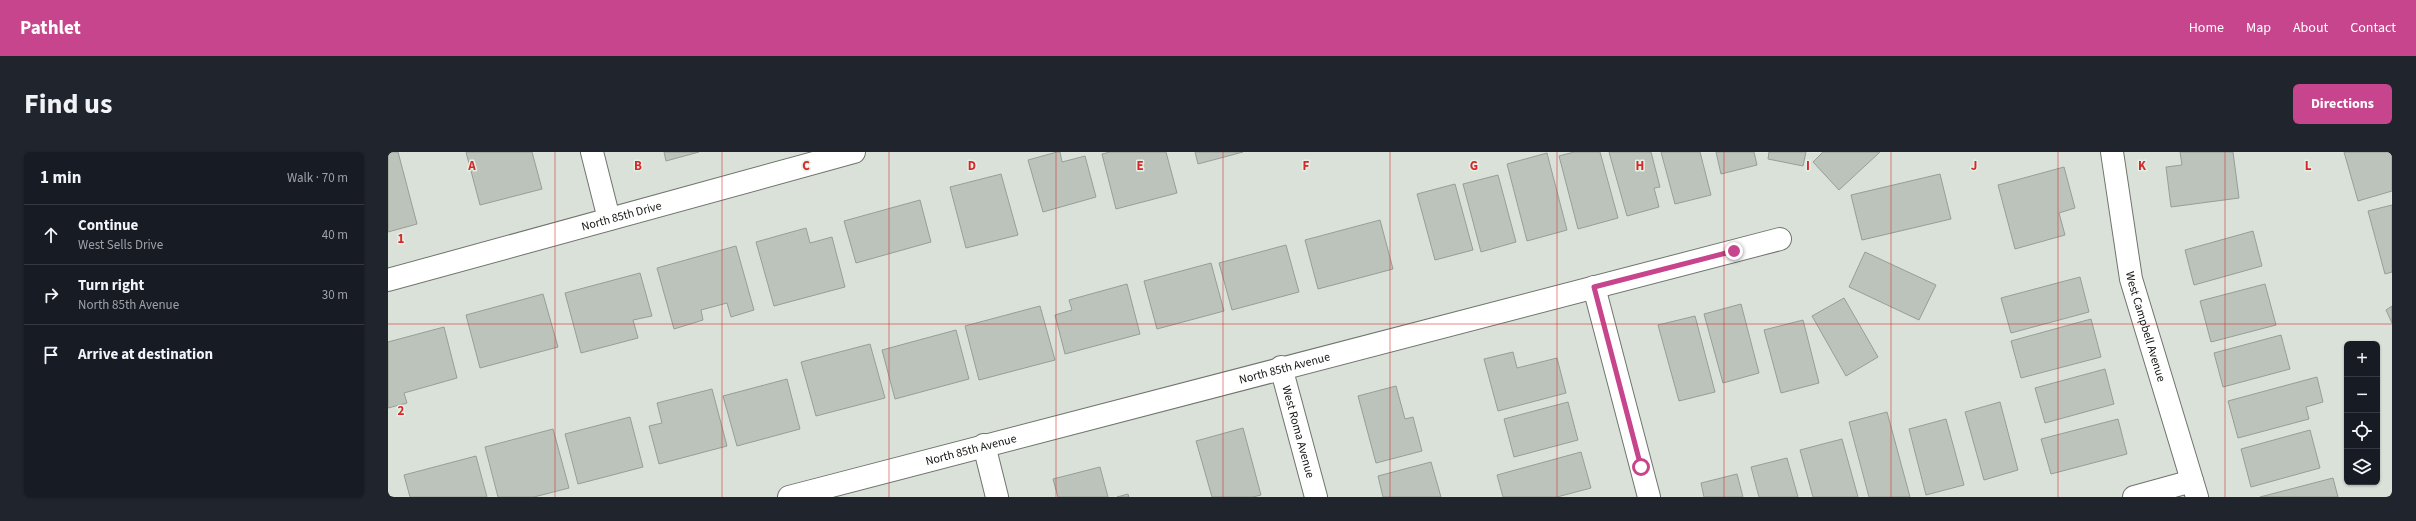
<!DOCTYPE html>
<meta charset="utf-8">
<style>
body{margin:0;font-family:"Source Sans 3",sans-serif;background:#20242c;color:#f1f3f6}
.controls{position:absolute;right:12px;bottom:12px;display:grid;overflow:hidden;border-radius:6px;box-shadow:0 1px 3px #0004}
.controls button{width:36px;height:36px;display:grid;place-items:center;padding:0;border:0;border-bottom:1px solid #363941;background:#171b24;color:#f1f3f6;font:20px sans-serif}
.stop{position:absolute;width:12px;height:12px;margin:-9px;border:3px solid #c7458c;border-radius:50%;background:#fff}
.stop.end{background:#c7458c;border-color:#fff;box-shadow:0 1px 4px #0008}
.list{margin:0;padding:0;list-style:none}
h2{display:flex;justify-content:space-between;align-items:center;height:52px;margin:0;padding:0 16px;font-size:17px}
h2 small{font-size:13px;font-weight:400;color:#9ea1a6}
.list li{display:grid;grid-template-columns:26px 1fr auto;gap:12px;align-items:center;box-sizing:border-box;height:60px;padding:0 16px;border-top:1px solid #363941}
.list b{display:block;font-size:15px;white-space:nowrap}
.list p{margin:0;font-size:13px;white-space:nowrap;color:#9ea1a6}
.list em{font-size:13px;font-style:normal;color:#9ea1a6}
.icon{flex:none;width:22px;height:22px;fill:none;stroke:currentColor;stroke-width:2;stroke-linecap:round;stroke-linejoin:round}
.map{position:relative;flex:none;width:2004px;height:345px;overflow:hidden;border-radius:6px}
header{display:flex;align-items:center;gap:24px;box-sizing:border-box;height:56px;padding:0 20px;background:#c7458c;color:#fff}
header strong{font-size:19px}
nav{display:flex;gap:22px;margin-inline-start:auto;font-size:14px}
.intro{display:flex;align-items:center;justify-content:space-between;box-sizing:border-box;height:96px;padding:0 24px}
h1{margin:0;font-size:28px}
.button{padding:10px 18px;border-radius:6px;background:#c7458c;color:#fff;font-size:14px;font-weight:700}
main{display:flex;gap:24px;padding:0 24px}
aside{flex:1;background:#171b24;border-radius:6px;box-shadow:0 1px 3px #0004}
.map>svg:first-child{display:block}
.building{fill:#bcc3ba;stroke:#979e96}
.lines{fill:none;stroke-linecap:round;stroke-linejoin:round}
.minor-casing{stroke:#6f756d;stroke-width:24}
.minor{stroke:#fff;stroke-width:22}
.route{stroke:#c7458c;stroke-width:5}
.grid{fill:none;stroke:#d62828;stroke-width:1;stroke-opacity:0.55}
.labels{text-anchor:middle;stroke-width:3;stroke-linejoin:round;paint-order:stroke}
.street-label{font-size:12px;fill:#121411;stroke:#e6eee5}
.grid-label{font-size:13px;text-anchor:middle;font-weight:bold;fill:#d62828;stroke:#e6eee5;stroke-width:3;stroke-linejoin:round;paint-order:stroke}
</style>
<header>
<strong>Pathlet</strong>
<nav><a>Home</a><a>Map</a><a>About</a><a>Contact</a></nav>
</header>
<div class="intro"><h1>Find us</h1><a class="button">Directions</a></div>
<main>
<aside>
<h2>1 min<small>Walk · 70 m</small></h2>
<ul class="list">
<li><svg class="icon" aria-label="ahead" viewBox="0 0 24 24"><path d="M12 20V5M6 11l6-6 6 6"/></svg><div><b>Continue</b><p>West Sells Drive</p></div><em>40 m</em></li>
<li><svg class="icon" aria-label="right" viewBox="0 0 24 24"><path d="M7 20v-9h11M14 6l5 5-5 5"/></svg><div><b>Turn right</b><p>North 85th Avenue</p></div><em>30 m</em></li>
<li><svg class="icon" aria-label="arrive" viewBox="0 0 24 24"><path d="M6 21V4h12l-3 4 3 4H6"/></svg><div><b>Arrive at destination</b></div></li>
</ul>
</aside>
<div class="map">
<svg width="2004" height="345" viewBox="0 0 2004 345">
<rect width="100%" height="100%" fill="#d9e1d8"/>
<g class="building">
<polygon points="0,0 10,0 29,72 0,80"/>
<polygon points="78,0 144,0 154,37 92,53"/>
<polygon points="276,0 311,0 278,9"/>
<polygon points="669,0 672,0 674,10 697,4 708,45 655,60 640,8"/>
<polygon points="722,0 778,0 789,41 728,57 714,2"/>
<polygon points="807,0 855,0 810,12"/>
<polygon points="1186,0 1212,0 1230,66 1190,77 1171,4"/>
<polygon points="1221,0 1263,0 1272,35 1266,36 1271,55 1239,64"/>
<polygon points="1273,0 1312,0 1323,43 1287,52"/>
<polygon points="1328,0 1366,0 1369,13 1333,22"/>
<polygon points="1381,0 1418,0 1415,14 1380,7"/>
<polygon points="1435,0 1492,0 1451,38 1425,10"/>
<polygon points="1792,0 1845,0 1851,46 1783,55 1778,15 1794,13"/>
<polygon points="1956,0 2004,0 2004,39 1970,49"/>
<polygon points="1159,1 1179,78 1139,89 1119,12"/>
<polygon points="1676,15 1687,56 1671,61 1677,83 1627,97 1610,33"/>
<polygon points="613,22 630,83 578,96 562,35"/>
<polygon points="1552,22 1563,67 1474,88 1463,43"/>
<polygon points="1110,23 1128,90 1093,100 1075,32"/>
<polygon points="1067,32 1085,98 1047,108 1029,42"/>
<polygon points="532,48 543,90 468,111 456,69"/>
<polygon points="2004,53 2004,120 1997,122 1980,59"/>
<polygon points="992,68 1005,117 930,137 917,88"/>
<polygon points="418,76 422,91 444,85 457,135 386,154 368,90"/>
<polygon points="1865,79 1874,114 1806,133 1797,98"/>
<polygon points="898,93 911,140 844,158 831,111"/>
<polygon points="348,94 366,158 343,165 339,151 313,158 315,168 286,177 269,116"/>
<polygon points="1477,100 1548,133 1531,168 1461,135"/>
<polygon points="823,111 836,159 769,177 756,129"/>
<polygon points="252,121 264,164 245,168 250,186 193,201 177,141"/>
<polygon points="1692,125 1701,160 1623,181 1613,146"/>
<polygon points="739,132 752,182 677,202 667,163 684,158 681,148"/>
<polygon points="1877,132 1888,173 1823,190 1812,149"/>
<polygon points="155,142 170,195 92,216 78,163"/>
<polygon points="1456,146 1490,205 1458,224 1424,164"/>
<polygon points="1353,152 1371,221 1335,231 1316,162"/>
<polygon points="652,154 667,208 591,228 577,174"/>
<polygon points="2004,154 2004,171 1998,158"/>
<polygon points="1307,164 1327,240 1291,249 1270,173"/>
<polygon points="1703,167 1713,205 1633,226 1623,189"/>
<polygon points="1415,168 1431,231 1393,241 1376,178"/>
<polygon points="56,175 69,226 16,241 19,251 0,256 0,190"/>
<polygon points="568,178 581,227 507,247 494,198"/>
<polygon points="1893,183 1902,217 1835,235 1826,201"/>
<polygon points="482,192 497,246 428,264 413,210"/>
<polygon points="1125,200 1129,216 1169,206 1178,241 1110,259 1096,207"/>
<polygon points="1717,217 1726,252 1657,271 1647,236"/>
<polygon points="1929,225 1935,250 1918,255 1921,267 1850,286 1840,249"/>
<polygon points="399,227 412,277 349,294 335,244"/>
<polygon points="1008,234 1017,267 1025,265 1034,299 988,311 970,244"/>
<polygon points="324,237 339,294 271,312 261,274 274,271 269,251"/>
<polygon points="1180,250 1190,288 1126,305 1116,267"/>
<polygon points="1612,250 1630,318 1596,328 1577,260"/>
<polygon points="1499,260 1522,345 1481,345 1461,270"/>
<polygon points="242,265 255,315 190,332 177,282"/>
<polygon points="1558,267 1576,333 1538,343 1521,277"/>
<polygon points="1730,267 1739,302 1663,322 1653,287"/>
<polygon points="855,276 873,343 865,345 824,345 808,289"/>
<polygon points="165,277 181,336 146,345 110,345 97,295"/>
<polygon points="1922,278 1932,316 1863,335 1853,297"/>
<polygon points="1454,287 1470,345 1425,345 1412,298"/>
<polygon points="1193,300 1203,336 1169,345 1115,345 1109,323"/>
<polygon points="88,304 99,345 22,345 16,323"/>
<polygon points="1399,306 1410,345 1371,345 1363,315"/>
<polygon points="1043,310 1053,345 995,345 990,324"/>
<polygon points="712,315 720,345 670,345 665,327"/>
<polygon points="1349,322 1355,345 1316,345 1313,331"/>
<polygon points="1945,326 1950,345 1872,345"/>
<polygon points="740,342 741,345 729,345"/>
</g>
<g class="lines">
<defs>
<g id="minor">
<polyline points="204,0 221,67"/>
<path id="s1" d="M1724 0 1743 127 1809 345"/>
<path id="s2" d="M0 128 466 0"/>
<polyline points="1206,135 1261,345"/>
<path id="s3" d="M893 215 928 345"/>
<polyline points="596,293 609,345"/>
<path id="s4" d="M401 345 1392 87"/>
<polyline points="1746,345 1804,329"/>
</g>
</defs>
<use href="#minor" class="minor-casing"/>
<use href="#minor" class="minor"/>
</g>
<g class="lines">
<polyline class="route" points="1253,315 1206,135 1346,99"/>
</g>
<path class="grid" d="M167 0V345M334 0V345M501 0V345M668 0V345M835 0V345M1002 0V345M1169 0V345M1336 0V345M1503 0V345M1670 0V345M1837 0V345M0 172H2004"/>
<g class="labels">
<g class="street-label">
<text dy="4" stroke="none"><textPath href="#s2" startOffset="242">North 85th Drive</textPath></text>
<text dy="4" stroke="none"><textPath href="#s1" startOffset="178">West Campbell Avenue</textPath></text>
<text dy="4" stroke="none"><textPath href="#s4" startOffset="512">North 85th Avenue</textPath></text>
<text dy="4" stroke="none"><textPath href="#s3" startOffset="67">West Roma Avenue</textPath></text>
<text dy="4" stroke="none"><textPath href="#s4" startOffset="188">North 85th Avenue</textPath></text>
</g>
</g>
<g class="grid-label">
<text x="84" y="18">A</text>
<text x="250" y="18">B</text>
<text x="418" y="18">C</text>
<text x="584" y="18">D</text>
<text x="752" y="18">E</text>
<text x="918" y="18">F</text>
<text x="1086" y="18">G</text>
<text x="1252" y="18">H</text>
<text x="1420" y="18">I</text>
<text x="1586" y="18">J</text>
<text x="1754" y="18">K</text>
<text x="1920" y="18">L</text>
<text x="13" y="91">1</text>
<text x="13" y="263">2</text>
</g>
</svg>
<div class="controls">
<button>+</button>
<button>−</button>
<button><svg class="icon" aria-label="locate" viewBox="0 0 24 24"><circle cx="12" cy="12" r="6"/><path d="M12 2v4M12 18v4M2 12h4M18 12h4"/></svg></button>
<button><svg class="icon" aria-label="layers" viewBox="0 0 24 24"><path d="M12 4l9 5-9 5-9-5zM3 14l9 5 9-5"/></svg></button>
</div>
<div class="stop" style="left:1253px;top:315px"></div>
<div class="stop end" style="left:1346px;top:99px"></div>
</div>
</main>
